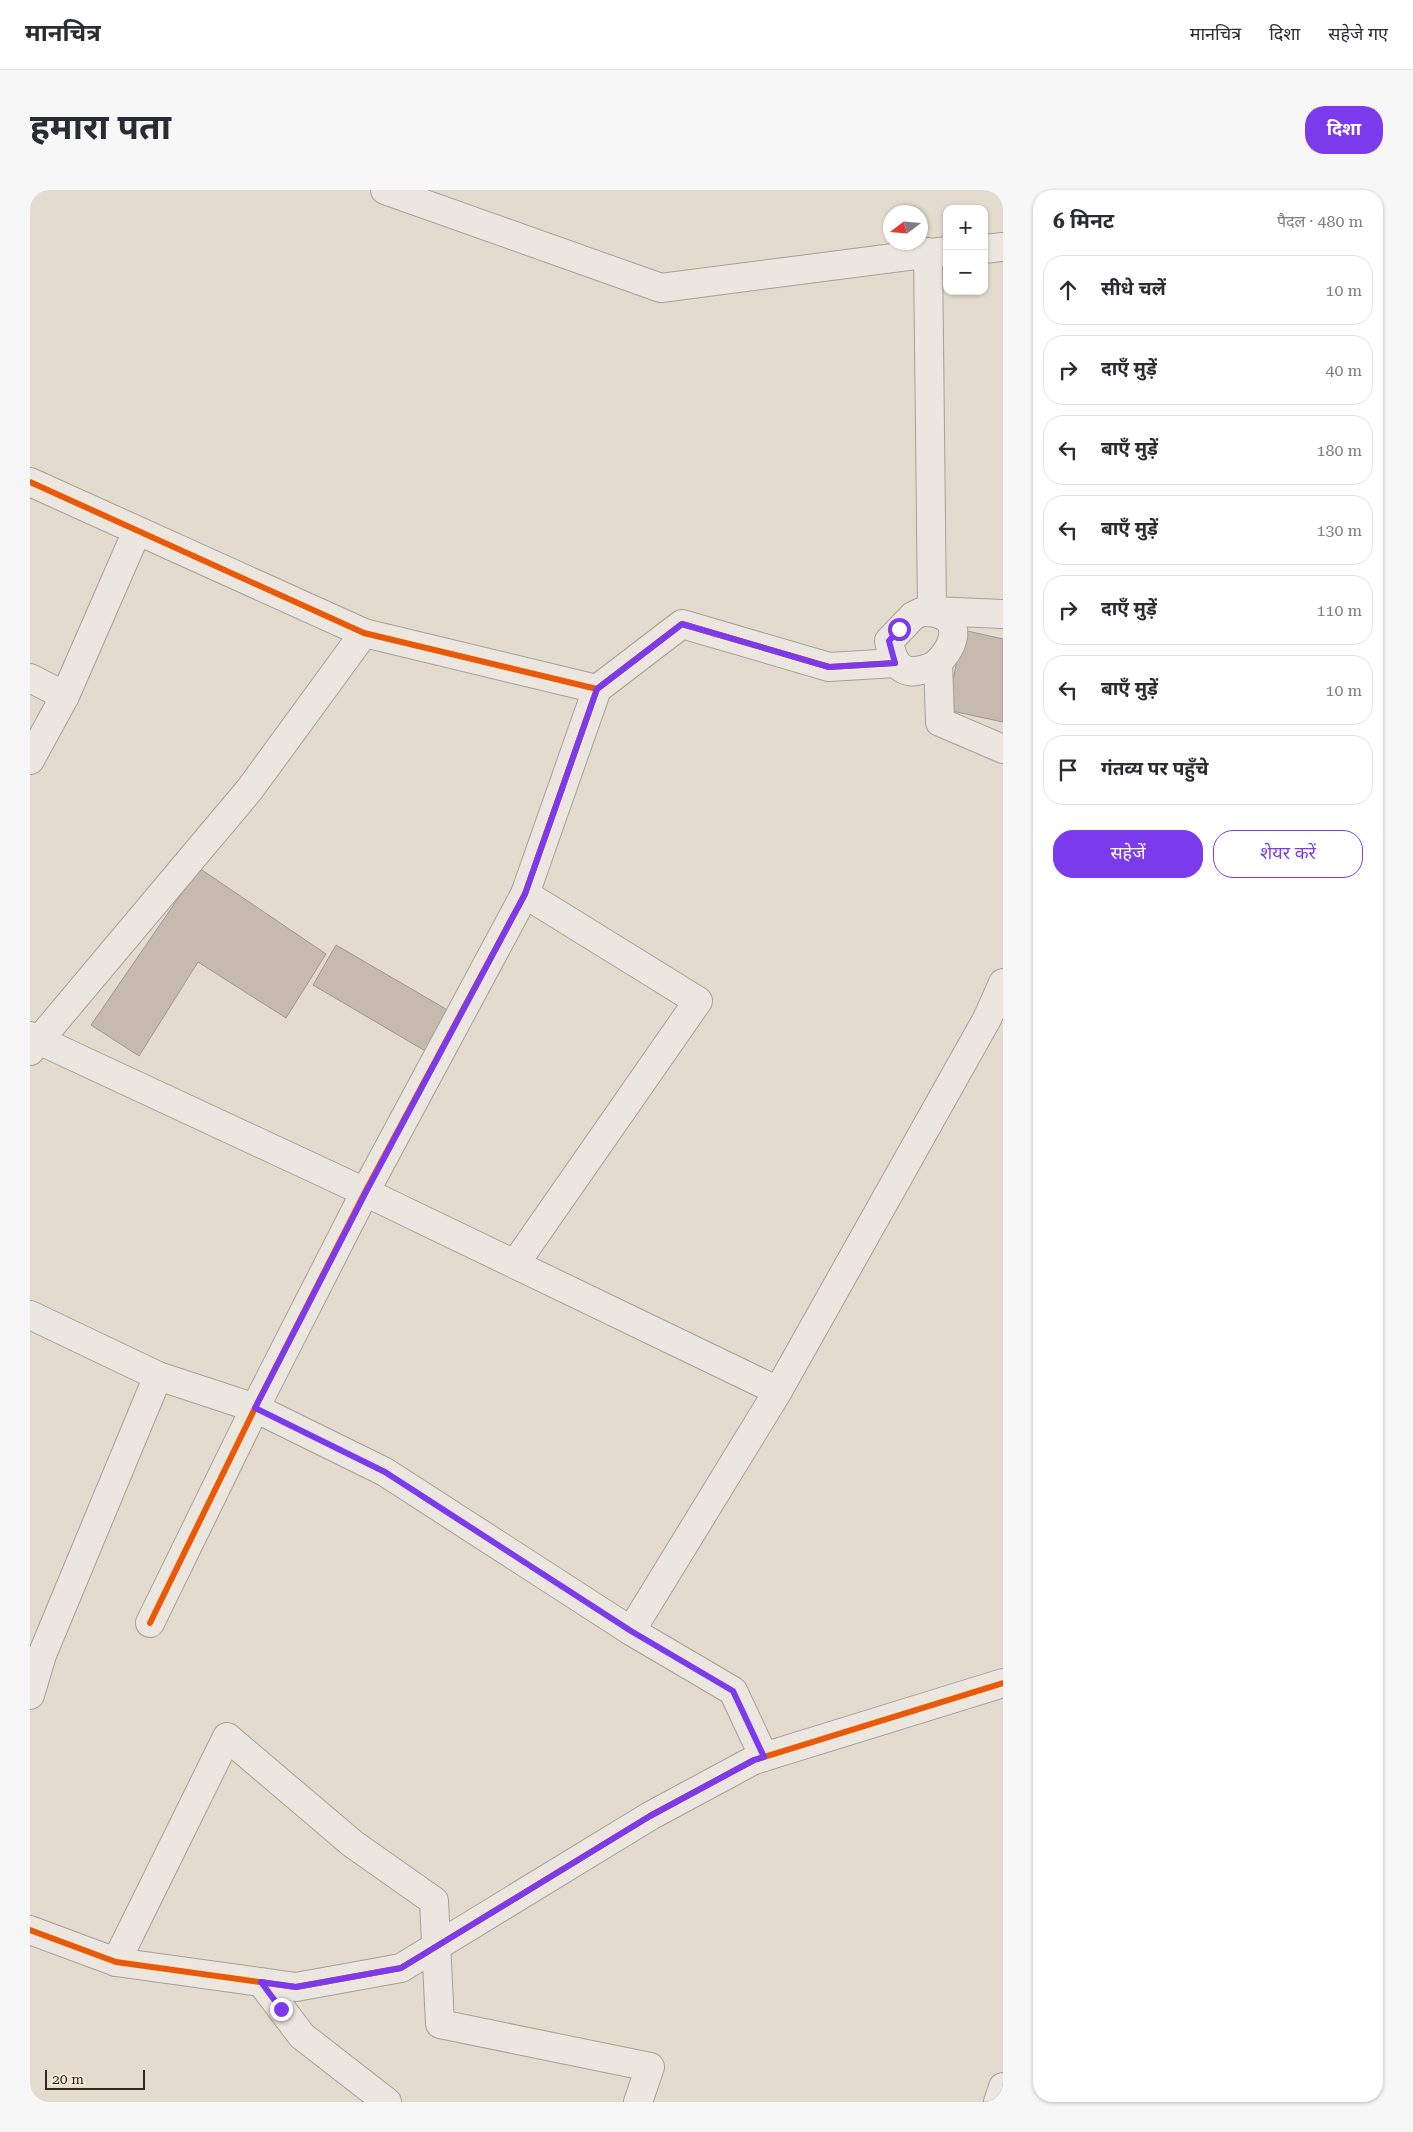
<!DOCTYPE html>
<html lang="hi">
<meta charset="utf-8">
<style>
body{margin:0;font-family:"Roboto Serif","Noto Sans Devanagari",serif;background:#f7f7f7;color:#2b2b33}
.controls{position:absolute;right:15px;top:15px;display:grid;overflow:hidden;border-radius:10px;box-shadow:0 1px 4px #0004}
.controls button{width:45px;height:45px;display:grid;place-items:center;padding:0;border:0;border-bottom:1px solid #e1e1e2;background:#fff;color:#2b2b33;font:25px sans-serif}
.compass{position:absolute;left:853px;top:15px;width:45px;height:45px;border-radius:50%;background:#fff;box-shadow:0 1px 4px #0004;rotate:254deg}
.scale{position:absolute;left:15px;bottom:12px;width:100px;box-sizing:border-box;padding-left:5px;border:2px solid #35291f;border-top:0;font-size:14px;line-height:18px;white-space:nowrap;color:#35291f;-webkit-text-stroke:4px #f3e8d4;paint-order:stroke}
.stop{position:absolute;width:15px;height:15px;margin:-11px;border:4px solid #7c3aed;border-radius:50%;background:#fff}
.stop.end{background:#7c3aed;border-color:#fff;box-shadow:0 1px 5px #0008}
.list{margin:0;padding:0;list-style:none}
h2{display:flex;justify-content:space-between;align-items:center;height:65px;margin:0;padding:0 20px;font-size:21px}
h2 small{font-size:16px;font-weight:400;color:#7c7c81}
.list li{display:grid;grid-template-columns:32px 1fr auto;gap:15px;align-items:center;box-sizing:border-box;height:70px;margin:0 10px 10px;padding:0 10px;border:1px solid #e1e1e2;border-radius:20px}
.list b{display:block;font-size:19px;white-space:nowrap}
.list em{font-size:16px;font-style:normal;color:#7c7c81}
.actions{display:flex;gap:10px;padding:15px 20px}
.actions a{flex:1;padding:11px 0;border:1px solid #7c3aed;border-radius:20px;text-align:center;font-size:18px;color:#7c3aed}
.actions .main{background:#7c3aed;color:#fff}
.icon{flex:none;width:28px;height:28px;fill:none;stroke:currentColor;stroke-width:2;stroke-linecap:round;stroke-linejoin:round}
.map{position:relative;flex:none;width:973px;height:1912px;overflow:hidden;border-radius:20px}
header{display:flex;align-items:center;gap:30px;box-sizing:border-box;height:70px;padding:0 25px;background:#fff;border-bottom:1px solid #e1e1e2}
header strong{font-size:24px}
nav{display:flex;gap:28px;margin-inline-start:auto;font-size:18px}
.intro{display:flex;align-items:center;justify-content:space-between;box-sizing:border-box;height:120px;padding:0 30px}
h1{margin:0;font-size:35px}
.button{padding:12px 22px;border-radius:20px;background:#7c3aed;color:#fff;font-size:18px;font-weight:700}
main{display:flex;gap:30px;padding:0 30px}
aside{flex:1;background:#fff;border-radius:20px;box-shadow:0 1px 4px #0004}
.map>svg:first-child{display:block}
.building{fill:#c6b9ae;stroke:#a2978d}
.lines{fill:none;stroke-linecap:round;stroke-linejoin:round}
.minor-casing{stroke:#a8a097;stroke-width:30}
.minor{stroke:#ebe6df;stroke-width:28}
.cycleway-casing{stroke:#f3e8d4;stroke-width:9}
.cycleway{stroke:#e8590c;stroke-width:6}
.route{stroke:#7c3aed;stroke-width:6}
</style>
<header>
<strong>मानचित्र</strong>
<nav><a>मानचित्र</a><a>दिशा</a><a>सहेजे गए</a></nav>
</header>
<div class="intro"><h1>हमारा पता</h1><a class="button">दिशा</a></div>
<main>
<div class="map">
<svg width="973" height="1912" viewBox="0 0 973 1912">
<rect width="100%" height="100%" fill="#e3dbcd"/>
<g class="building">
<polygon points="933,440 973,449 973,532 917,520"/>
<polygon points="169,678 296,764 256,828 168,772 109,866 61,835"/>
<polygon points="306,755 421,822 397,862 283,795"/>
</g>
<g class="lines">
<defs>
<g id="minor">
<polyline points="355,0 631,98 917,61"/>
<polyline points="954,59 973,57"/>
<polyline points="898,62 902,421 973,424"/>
<polyline points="0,292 334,443 567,499 652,434 799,477 865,473"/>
<path d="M891 422C929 420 932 449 908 472 904 476 896 479 891 480 870 486 862 470 859 451L883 426Z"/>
<polyline points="908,473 910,532 973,559"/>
<polyline points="0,488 35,506"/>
<polyline points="0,570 35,506 107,341"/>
<polyline points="0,846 335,1002 748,1201"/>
<polyline points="0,861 220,599 334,443"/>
<polyline points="485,1074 668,811 495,704"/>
<polyline points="0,1125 128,1186 225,1218 355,1282 601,1441 703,1501 734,1567"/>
<polyline points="120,1433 225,1218 335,1002 495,704 567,499"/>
<polyline points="601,1441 748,1201 957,829 973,793"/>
<polyline points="0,1505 12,1465 128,1186"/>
<polyline points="0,1740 86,1772 266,1797 371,1778 620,1626 724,1570 973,1493"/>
<polyline points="86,1772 197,1547 323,1654 404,1711 410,1834 620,1877 608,1912"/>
<polyline points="231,1792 272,1846 357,1912"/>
<polyline points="968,1912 973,1897"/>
</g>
</defs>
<use href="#minor" class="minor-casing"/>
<use href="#minor" class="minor"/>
<defs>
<g id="cycleway">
<polyline points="0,292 334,443 567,499 652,434 799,477 865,473"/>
<polyline points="120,1433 225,1218 335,1002 495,704 567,499"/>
<polyline points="0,1740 86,1772 266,1797 371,1778 620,1626 724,1570 973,1493"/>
</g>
</defs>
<use href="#cycleway" class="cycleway-casing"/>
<use href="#cycleway" class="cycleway"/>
</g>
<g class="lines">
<polyline class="route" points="251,1819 231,1792 266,1797 371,1778 620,1626 724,1570 734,1567 703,1501 601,1441 355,1282 225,1218 336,1002 495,704 567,499 652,434 799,477 865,473 859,451 869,439"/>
</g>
</svg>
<div class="controls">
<button>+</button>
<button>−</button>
</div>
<svg class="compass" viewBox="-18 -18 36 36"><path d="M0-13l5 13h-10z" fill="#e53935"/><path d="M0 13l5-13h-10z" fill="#7c7c81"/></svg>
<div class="scale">20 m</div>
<div class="stop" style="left:869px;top:439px"></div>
<div class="stop end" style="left:251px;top:1819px"></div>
</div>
<aside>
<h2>6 मिनट<small>पैदल · 480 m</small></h2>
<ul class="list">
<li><svg class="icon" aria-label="ahead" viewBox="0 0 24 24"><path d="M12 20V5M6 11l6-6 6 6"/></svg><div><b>सीधे चलें</b></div><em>10 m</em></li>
<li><svg class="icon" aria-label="right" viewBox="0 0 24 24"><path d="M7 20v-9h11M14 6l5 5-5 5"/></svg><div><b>दाएँ मुड़ें</b></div><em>40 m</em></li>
<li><svg class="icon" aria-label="left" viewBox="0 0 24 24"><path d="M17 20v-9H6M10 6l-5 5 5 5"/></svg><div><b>बाएँ मुड़ें</b></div><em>180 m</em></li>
<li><svg class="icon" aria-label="left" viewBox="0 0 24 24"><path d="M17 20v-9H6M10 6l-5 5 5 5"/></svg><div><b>बाएँ मुड़ें</b></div><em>130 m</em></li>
<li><svg class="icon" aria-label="right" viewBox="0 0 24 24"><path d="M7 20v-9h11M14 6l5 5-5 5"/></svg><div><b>दाएँ मुड़ें</b></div><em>110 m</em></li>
<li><svg class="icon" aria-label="left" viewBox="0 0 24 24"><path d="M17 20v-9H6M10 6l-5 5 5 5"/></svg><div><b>बाएँ मुड़ें</b></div><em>10 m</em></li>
<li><svg class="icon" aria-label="arrive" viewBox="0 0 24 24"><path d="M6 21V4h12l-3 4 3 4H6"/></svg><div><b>गंतव्य पर पहुँचे</b></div></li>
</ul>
<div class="actions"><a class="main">सहेजें</a><a>शेयर करें</a></div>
</aside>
</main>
